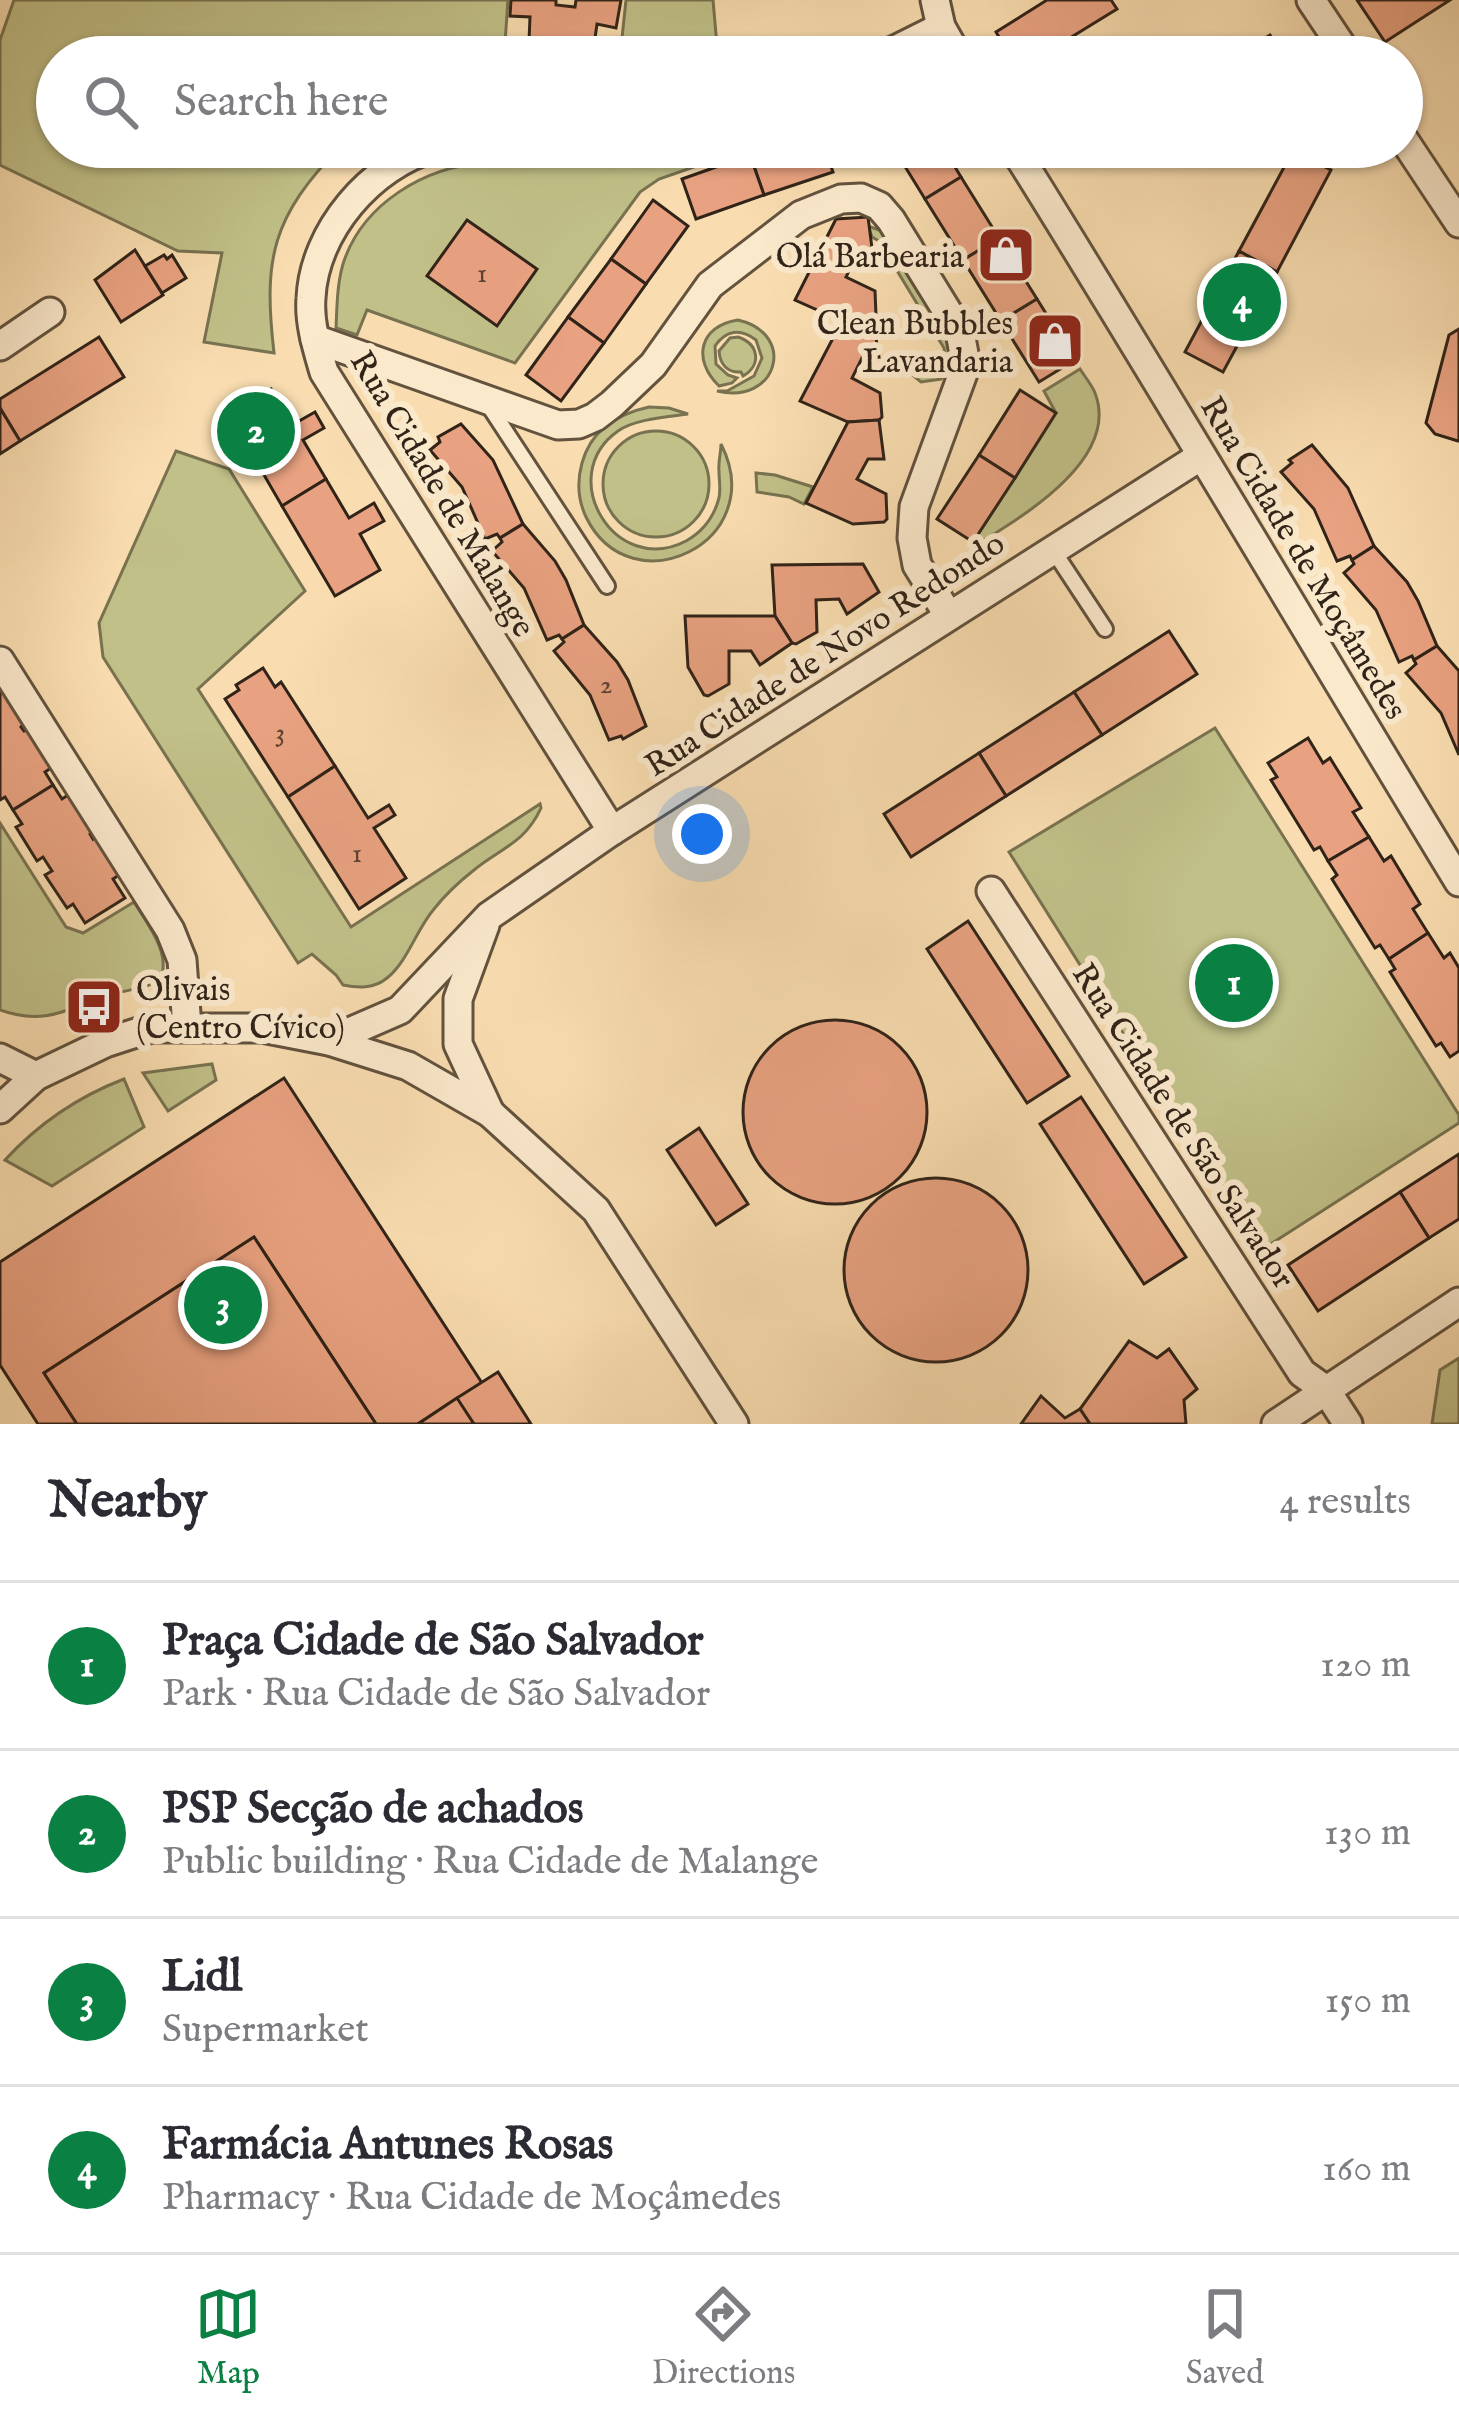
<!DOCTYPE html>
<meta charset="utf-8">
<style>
body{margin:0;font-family:"IM FELL English",serif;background:#f7f7f7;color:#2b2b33}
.you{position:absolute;left:702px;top:834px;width:42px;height:42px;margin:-30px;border:9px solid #fff;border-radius:50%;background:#1a73e8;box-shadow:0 0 0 18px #1a73e833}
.badge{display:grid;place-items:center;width:78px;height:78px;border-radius:50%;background:#0b8043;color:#fff;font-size:39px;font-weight:700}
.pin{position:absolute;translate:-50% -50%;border:6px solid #fff;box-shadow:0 3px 12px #0006}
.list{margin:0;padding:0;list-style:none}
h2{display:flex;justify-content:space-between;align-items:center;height:156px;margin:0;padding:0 48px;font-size:51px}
h2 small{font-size:39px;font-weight:400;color:#7c7c81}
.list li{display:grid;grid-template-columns:78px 1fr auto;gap:36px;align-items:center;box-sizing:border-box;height:168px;padding:0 48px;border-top:3px solid #e1e1e2}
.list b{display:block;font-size:45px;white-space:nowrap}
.list p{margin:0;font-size:39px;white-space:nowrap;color:#7c7c81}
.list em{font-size:39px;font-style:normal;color:#7c7c81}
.icon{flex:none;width:66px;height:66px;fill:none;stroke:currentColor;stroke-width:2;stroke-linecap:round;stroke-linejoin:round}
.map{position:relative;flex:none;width:1459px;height:1424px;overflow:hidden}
.search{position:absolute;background:#fff;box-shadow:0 3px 9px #0004;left:36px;right:36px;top:36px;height:132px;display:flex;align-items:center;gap:30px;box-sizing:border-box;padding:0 42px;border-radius:66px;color:#7c7c81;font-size:45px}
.sheet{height:828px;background:#fff}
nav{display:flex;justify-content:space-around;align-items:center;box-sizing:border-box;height:168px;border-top:3px solid #e1e1e2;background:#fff;font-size:33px;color:#7c7c81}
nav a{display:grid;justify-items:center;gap:6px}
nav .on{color:#0b8043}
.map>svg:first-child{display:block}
.green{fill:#c1c088;stroke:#787250;stroke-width:3}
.building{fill:#e9a281;stroke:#302318;stroke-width:3}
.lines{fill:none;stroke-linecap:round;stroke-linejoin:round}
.service-casing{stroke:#62523e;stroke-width:20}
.minor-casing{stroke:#62523e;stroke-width:33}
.service{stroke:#fbe9cc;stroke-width:14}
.minor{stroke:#fbe9cc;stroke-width:27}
.labels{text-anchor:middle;stroke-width:12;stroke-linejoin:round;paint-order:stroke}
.number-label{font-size:27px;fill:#5e4332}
.poi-label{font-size:33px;fill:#302318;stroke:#fbe9cc;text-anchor:end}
.street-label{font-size:33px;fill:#302318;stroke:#fbe9cc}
</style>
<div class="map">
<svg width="1459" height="1424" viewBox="0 0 1459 1424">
<rect width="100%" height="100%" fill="#f9ddb0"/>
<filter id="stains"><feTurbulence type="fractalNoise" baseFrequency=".00167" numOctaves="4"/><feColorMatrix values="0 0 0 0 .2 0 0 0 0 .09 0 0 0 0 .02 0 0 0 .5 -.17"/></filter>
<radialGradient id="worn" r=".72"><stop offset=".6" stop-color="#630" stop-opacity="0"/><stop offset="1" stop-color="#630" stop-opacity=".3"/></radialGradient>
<g class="green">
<path d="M14 0H508L504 57H57V147H340C272 217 263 258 274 353L204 342 222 253 178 251 0 165V40Z"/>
<polygon points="626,0 713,0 718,57 620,57"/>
<path d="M678 147H751L659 179 640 192 515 363 367 310 357 335 336 328C337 306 337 285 343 264 362 204 425 166 486 163 519 161 554 166 587 165 619 163 648 156 678 147Z"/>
<path d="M868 226 882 231 888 239 951 344 954 364 941 379 921 382 905 369 913 365C929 380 949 370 944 348L879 241 872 237Z"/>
<path d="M738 320C798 334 777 406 717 391H727L754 376 762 358 756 340C740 328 726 330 715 346L716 364 728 375 737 378 732 383 719 386C692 360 699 326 738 320Z"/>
<path d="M738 337C759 344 762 365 743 376L741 372C727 373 720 364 719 351L730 338Z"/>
<path d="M1080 369C1085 377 1092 385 1095 393 1120 458 1025 515 981 542H973L1056 413 1044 391Z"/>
<path d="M649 407 669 408 688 414C667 417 635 419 618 431 554 476 615 578 686 541 702 532 714 517 719 498 721 488 719 481 719 471 718 462 721 453 721 444 771 542 631 609 586 517 578 500 577 481 582 463 591 430 617 414 649 407Z"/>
<circle cx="656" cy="484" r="53"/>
<path d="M176 451 229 469 305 591 198 689 351 927 540 804 541 808C525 843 501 848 474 870 460 881 445 895 434 909 416 930 408 961 387 978 374 989 358 988 343 985L336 975 312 954 298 963 103 657 99 623Z"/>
<polygon points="756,473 775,475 813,487 804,504 789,497 757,492"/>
<polygon points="1215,728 1459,1115 1459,1123 1260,1251 1009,852"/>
<path d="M0 823 66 927 83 933 134 902C148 925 172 954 160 981 145 988 128 990 113 994 70 1007 47 1027 0 1010Z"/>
<polygon points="212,1064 216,1080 168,1111 143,1073"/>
<path d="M124 1079 144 1127 52 1186 5 1160C39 1123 77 1097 124 1079Z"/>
<polygon points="1459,1358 1459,1424 1432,1424 1440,1370"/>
</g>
<g class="building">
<polygon points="511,0 556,0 556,5 575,7 576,0 621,0 616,28 597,24 594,45 618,49 616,57 509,57 510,40 529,41 530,17 510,16"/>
<polygon points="1047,0 1111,0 1117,9 1039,57 1011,57 996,32"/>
<polygon points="1357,0 1450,0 1385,42"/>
<polygon points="1270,35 1284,57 1234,57"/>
<polygon points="774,147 824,147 833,172 764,195 750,155"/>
<polygon points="893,147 943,147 961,177 925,199"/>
<polygon points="1312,152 1313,161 1331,170 1277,272 1239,251 1288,160 1287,153"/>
<polygon points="750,155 764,195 696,219 682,179"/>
<polygon points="961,177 999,238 963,260 925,199"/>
<polygon points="653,200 688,226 646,284 611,259"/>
<polygon points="868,217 873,256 856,256 846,277 875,291 876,316 873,319 842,321 795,300 836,219"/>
<polygon points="467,220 537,269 497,326 427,276"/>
<polygon points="999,238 1037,299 1001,321 963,260"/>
<polygon points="135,250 163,295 121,322 95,280"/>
<polygon points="1239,251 1277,272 1223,372 1185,352"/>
<polygon points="164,255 167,259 172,255 186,278 162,293 145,266"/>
<polygon points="611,259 646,284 604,343 568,317"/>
<polygon points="1037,299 1075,360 1039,382 1001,321"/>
<polygon points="568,317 604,343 561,401 526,375"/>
<polygon points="873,319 879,357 862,358 852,378 880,393 882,417 879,420 848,422 800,401 842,321"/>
<polygon points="1459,329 1459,440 1458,441 1435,434 1426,423 1449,335"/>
<polygon points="99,337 124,377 20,441 0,408 0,399"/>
<polygon points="271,389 292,425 315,412 324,428 303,440 326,479 282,506 228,413"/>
<polygon points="1020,390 1056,413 1015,478 979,455"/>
<polygon points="0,408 20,441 0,454"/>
<polygon points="879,420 884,459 868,459 857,479 886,494 887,519 884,522 853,524 806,503 848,422"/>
<polygon points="461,424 493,460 523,524 500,538 497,534 485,539 462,487 430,450 440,442 438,437"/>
<polygon points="1312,445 1348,488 1374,546 1352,560 1350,556 1337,561 1314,509 1281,472 1292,463 1289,460"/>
<polygon points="979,455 1015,478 973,542 937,519"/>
<polygon points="326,479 349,518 374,503 384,521 360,534 380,570 335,596 282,506"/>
<polygon points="523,524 555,561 566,580 584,625 562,639 559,635 547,640 524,588 492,551 502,542 500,538"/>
<polygon points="1374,546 1407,582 1418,601 1437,646 1414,660 1412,656 1399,662 1376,610 1344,573 1354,564 1352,560"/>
<polygon points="863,564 879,592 847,614 839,599 816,600 817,632 796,644 792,643 775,616 772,565"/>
<polygon points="685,616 775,616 792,643 760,665 751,651 729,651 729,684 708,696 704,695 688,667"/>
<polygon points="584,625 617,662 628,680 646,726 623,739 621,736 609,740 590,695 554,651 564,642 562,639"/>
<polygon points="1169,631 1197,674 1102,735 1074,692"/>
<polygon points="1437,646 1459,671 1459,755 1441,713 1406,673 1416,664 1414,660"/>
<polygon points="263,668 275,687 281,682 335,766 288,797 225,699 239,690 236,685"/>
<polygon points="0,688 23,725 21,727 24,731 27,730 51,768 45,772 53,785 13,810 5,797 0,800"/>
<polygon points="1074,692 1102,735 1006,796 979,753"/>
<polygon points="1308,738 1323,763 1330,758 1361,808 1353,812 1369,837 1328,861 1320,847 1314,850 1271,780 1277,777 1268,763"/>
<polygon points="979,753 1006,796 911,857 884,814"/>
<polygon points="335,766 368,818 389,805 395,815 374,828 406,878 359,909 288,797"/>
<polygon points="53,785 62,799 68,795 91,832 90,834 93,839 95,837 119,875 113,879 125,898 85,923 73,904 67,908 45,875 52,871 43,857 37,861 16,827 22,824 13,810"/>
<polygon points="1369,837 1384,861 1391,856 1420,904 1413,909 1428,933 1389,959 1380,945 1375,948 1332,879 1337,875 1328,861"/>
<polygon points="968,921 1069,1076 1027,1103 927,949"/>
<polygon points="1428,933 1444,958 1450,953 1459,968 1459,1051 1450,1057 1441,1043 1436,1046 1390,972 1395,969 1389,959"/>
<circle cx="835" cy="1112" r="92"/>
<polygon points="284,1078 482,1383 418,1424 376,1424 254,1237 44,1373 77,1424 38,1424 0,1365 0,1262"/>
<polygon points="1081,1097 1186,1257 1144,1284 1040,1124"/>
<polygon points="699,1128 748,1204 716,1225 667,1150"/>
<polygon points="1459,1154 1459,1219 1429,1238 1400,1192"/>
<circle cx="936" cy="1270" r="92"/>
<polygon points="1400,1192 1429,1238 1318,1311 1288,1265"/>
<polygon points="254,1237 376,1424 77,1424 44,1373"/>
<polygon points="1129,1341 1157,1358 1169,1349 1197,1389 1184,1400 1186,1424 1090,1424 1080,1409"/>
<polygon points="498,1372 531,1424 418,1424 457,1398"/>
<polygon points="1041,1396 1065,1418 1080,1409 1090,1424 1021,1424"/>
<polygon points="457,1398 474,1424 418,1424"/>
</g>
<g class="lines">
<defs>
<g id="service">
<polyline points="487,403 607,586"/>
<polyline points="1053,550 1105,629"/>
</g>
<g id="minor">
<polyline points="935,0 941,27 958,57"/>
<polyline points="1311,0 1349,57"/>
<polyline points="875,57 893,51 941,27"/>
<polyline points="1402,137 1459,223"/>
<path d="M435 147C371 165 314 231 311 298 309 323 317 348 324 372L612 831"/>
<path d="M1013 147C1165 390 1310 637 1459 882"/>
<polyline points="315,339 558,425 579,424 595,417 612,404 653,365 710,285 801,215 841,199 861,198 879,206 891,220 960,332 966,365 914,507 912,538 917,565 949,616"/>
<polyline points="0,346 50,312"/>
<polyline points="0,661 170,930 182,960 187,1027"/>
<polyline points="991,891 1302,1373 1326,1390 1348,1424"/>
<polyline points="485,925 458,999 458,1044 490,1113"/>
<polyline points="329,1041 400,1010 489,916 612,831 1201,456"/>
<polyline points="0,1058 36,1076"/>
<polyline points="0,1109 36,1076 105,1043 151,1028 262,1028 329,1041 408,1066 490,1113 596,1210 734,1424"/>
<polyline points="1276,1424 1459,1302"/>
</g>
</defs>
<use href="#service" class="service-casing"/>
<use href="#minor" class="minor-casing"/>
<use href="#service" class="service"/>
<use href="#minor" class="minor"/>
</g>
<defs>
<symbol id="shop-square" viewBox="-11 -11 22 22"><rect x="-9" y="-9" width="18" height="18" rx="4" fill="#8f2418" stroke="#fbe9cc"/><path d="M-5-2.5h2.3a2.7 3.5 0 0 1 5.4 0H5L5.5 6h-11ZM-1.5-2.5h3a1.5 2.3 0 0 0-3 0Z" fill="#fff"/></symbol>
<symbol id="bus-square" viewBox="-11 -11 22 22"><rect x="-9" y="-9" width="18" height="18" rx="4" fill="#8f2418" stroke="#fbe9cc"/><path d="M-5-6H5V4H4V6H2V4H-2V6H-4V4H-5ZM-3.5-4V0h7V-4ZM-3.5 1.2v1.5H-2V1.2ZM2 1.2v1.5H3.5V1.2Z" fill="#fff"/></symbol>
</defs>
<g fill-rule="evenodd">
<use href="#shop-square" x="973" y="222" width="66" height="66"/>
<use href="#shop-square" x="1022" y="308" width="66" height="66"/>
<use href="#bus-square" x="61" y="974" width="66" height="66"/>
</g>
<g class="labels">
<g class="number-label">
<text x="482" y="282">1</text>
<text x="606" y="693">2</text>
<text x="280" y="741">3</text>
<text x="357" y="862">1</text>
</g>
<g class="poi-label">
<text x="964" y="267">Olá Barbearia</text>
<text x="1013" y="334">Clean Bubbles<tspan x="1013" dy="38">Lavandaria</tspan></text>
<text x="136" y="1000" text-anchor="start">Olivais<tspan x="136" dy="38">(Centro Cívico)</tspan></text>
</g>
<g class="street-label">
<text transform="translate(444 493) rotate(59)" y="12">Rua Cidade de Malange</text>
<text transform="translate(1305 557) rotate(59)" y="12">Rua Cidade de Moçâmedes</text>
<text transform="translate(824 653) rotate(-33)" y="12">Rua Cidade de Novo Redondo</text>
<text transform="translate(1185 1125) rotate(57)" y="12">Rua Cidade de São Salvador</text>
</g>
</g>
<rect width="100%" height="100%" filter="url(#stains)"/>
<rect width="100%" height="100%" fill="url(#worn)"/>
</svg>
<div class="you"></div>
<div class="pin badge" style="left:1234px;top:983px">1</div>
<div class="pin badge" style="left:256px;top:431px">2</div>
<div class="pin badge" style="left:223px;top:1305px">3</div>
<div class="pin badge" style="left:1242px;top:302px">4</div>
<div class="search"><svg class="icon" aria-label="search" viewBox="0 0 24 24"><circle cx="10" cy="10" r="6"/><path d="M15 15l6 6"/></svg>Search here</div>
</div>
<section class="sheet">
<h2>Nearby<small>4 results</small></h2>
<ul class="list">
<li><span class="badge">1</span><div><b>Praça Cidade de São Salvador</b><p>Park · Rua Cidade de São Salvador</p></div><em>120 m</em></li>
<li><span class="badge">2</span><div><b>PSP Secção de achados</b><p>Public building · Rua Cidade de Malange</p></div><em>130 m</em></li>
<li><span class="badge">3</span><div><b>Lidl</b><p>Supermarket</p></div><em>150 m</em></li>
<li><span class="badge">4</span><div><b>Farmácia Antunes Rosas</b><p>Pharmacy · Rua Cidade de Moçâmedes</p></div><em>160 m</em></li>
</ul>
</section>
<nav>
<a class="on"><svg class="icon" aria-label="map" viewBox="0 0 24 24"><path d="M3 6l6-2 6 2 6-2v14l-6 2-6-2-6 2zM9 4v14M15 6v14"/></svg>Map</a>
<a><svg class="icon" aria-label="directions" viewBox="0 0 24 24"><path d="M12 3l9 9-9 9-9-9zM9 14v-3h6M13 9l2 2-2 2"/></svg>Directions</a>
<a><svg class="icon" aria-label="saved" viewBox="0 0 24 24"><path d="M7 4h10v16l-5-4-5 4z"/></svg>Saved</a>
</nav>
